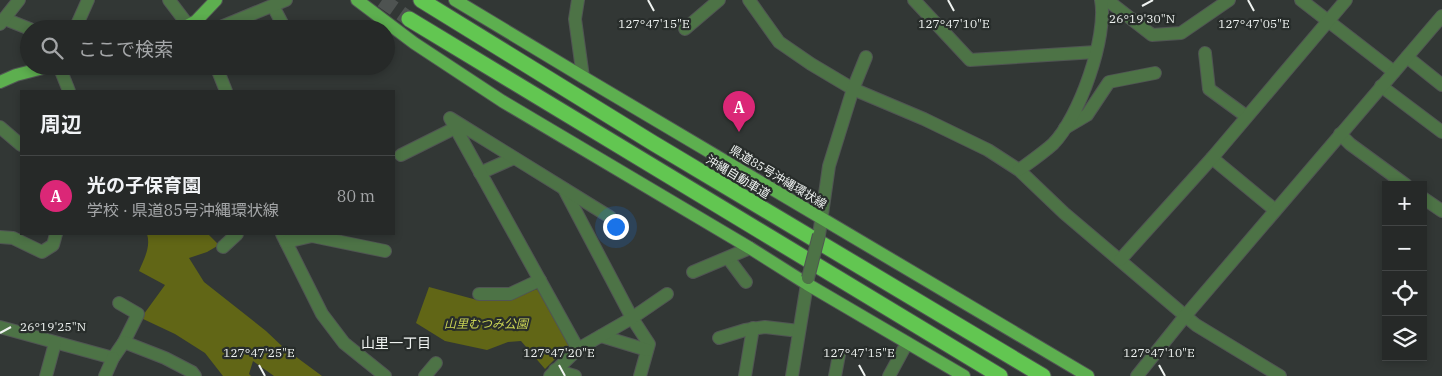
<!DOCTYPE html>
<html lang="ja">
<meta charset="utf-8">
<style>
body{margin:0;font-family:"IBM Plex Serif","Noto Sans JP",serif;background:#2e3130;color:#f1f3f6}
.controls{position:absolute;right:15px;bottom:15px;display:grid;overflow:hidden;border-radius:0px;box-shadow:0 2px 8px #0003}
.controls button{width:45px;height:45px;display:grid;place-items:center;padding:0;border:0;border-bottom:1px solid #424545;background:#262928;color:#f1f3f6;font:25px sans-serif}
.you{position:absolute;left:615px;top:226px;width:18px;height:18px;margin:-12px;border:4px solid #fff;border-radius:50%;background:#1a73e8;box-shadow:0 0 0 8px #1a73e833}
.badge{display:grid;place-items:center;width:32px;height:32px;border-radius:50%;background:#db2777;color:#fff;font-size:16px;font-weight:700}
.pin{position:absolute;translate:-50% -41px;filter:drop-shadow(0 1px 2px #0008)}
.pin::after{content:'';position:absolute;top:26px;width:18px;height:15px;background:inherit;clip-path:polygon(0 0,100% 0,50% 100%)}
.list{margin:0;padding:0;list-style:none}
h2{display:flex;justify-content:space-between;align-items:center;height:65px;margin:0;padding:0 20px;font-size:21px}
h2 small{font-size:16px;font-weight:400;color:#a4a6a8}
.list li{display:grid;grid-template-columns:32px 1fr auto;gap:15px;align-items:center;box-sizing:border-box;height:80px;padding:0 20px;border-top:1px solid #424545}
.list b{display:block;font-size:19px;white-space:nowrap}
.list p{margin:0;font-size:16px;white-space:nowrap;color:#a4a6a8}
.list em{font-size:16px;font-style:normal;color:#a4a6a8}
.icon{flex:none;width:28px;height:28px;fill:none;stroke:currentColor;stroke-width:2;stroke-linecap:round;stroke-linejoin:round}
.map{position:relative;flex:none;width:1442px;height:376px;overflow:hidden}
.search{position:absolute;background:#262928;box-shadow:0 2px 8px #0003;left:20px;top:20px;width:375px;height:55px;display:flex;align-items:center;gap:12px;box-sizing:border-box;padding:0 18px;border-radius:28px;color:#a4a6a8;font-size:19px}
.panel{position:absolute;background:#262928;box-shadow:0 2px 8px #0003;left:20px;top:90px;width:375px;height:145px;border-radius:0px}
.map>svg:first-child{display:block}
.green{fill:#616616}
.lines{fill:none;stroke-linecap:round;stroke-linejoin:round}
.highway-tunnel{stroke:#4e5351;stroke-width:15;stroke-dasharray:15 8;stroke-linecap:butt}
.minor-casing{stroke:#505553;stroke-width:14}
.major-casing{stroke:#505553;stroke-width:14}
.highway-casing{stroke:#505553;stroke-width:17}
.minor{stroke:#4d7346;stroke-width:12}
.major{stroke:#5daf4f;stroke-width:12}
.highway{stroke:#62c651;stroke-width:15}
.minor-bridge-casing{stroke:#505553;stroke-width:14;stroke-linecap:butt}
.minor-bridge{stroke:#4d7346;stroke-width:12}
.ticks{fill:none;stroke:#eff3f1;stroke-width:2}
.labels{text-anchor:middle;stroke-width:4.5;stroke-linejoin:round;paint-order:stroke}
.street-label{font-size:12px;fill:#eff3f1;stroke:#282d2b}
.park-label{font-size:12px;font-style:italic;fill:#cbd554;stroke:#282d2b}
.neighbourhood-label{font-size:14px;fill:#eff3f1;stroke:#282d2b}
.ticks-label{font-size:12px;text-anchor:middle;fill:#eff3f1;stroke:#282d2b;stroke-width:4.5;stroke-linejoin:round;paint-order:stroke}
</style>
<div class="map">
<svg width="1442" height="376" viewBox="0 0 1442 376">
<rect width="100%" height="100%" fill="#323735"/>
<g class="green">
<path d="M147 234H208L219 245 207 252 189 258 204 282 266 331 284 348 322 376H274L253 361 249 374 251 376H223L205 353 175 334 141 318 165 285 139 271C144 259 151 247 147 234Z"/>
<polygon points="429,287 477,300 511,299 537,289 573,341 545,369 521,341 508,342 487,350 445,341 416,323"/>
</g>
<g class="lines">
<polyline class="highway-tunnel" points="382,0 409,19"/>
<defs>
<g id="minor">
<polyline points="169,0 188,25"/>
<polyline points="578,0 575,19 583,77"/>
<polyline points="749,0 779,42 811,64 853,89 924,119 988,150 1019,170 1064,213 1196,325 1280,376"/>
<polyline points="914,0 970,60 1096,52"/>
<polyline points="1107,0 1152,35 1181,33 1229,0"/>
<polyline points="1301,0 1394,72"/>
<polyline points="273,6 285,29"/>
<polyline points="5,19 30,29"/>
<polyline points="0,24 19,0"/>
<polyline points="75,29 88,0"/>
<polyline points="216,29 286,0"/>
<polyline points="685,29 719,0"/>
<polyline points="1205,53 1209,89 1246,116"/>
<polyline points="1407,57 1442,85"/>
<polyline points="59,66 69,91"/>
<polyline points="216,66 226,91"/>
<polyline points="1381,86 1442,132"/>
<polyline points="0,127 21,145"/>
<polyline points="1065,128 1087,115 1109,82 1155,73"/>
<polyline points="1340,134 1350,144 1406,185"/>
<polyline points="401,155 455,128"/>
<polyline points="1212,158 1275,210"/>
<path d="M1019 170C1030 162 1043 153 1053 144 1079 118 1108 36 1101 0"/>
<polyline points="480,173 514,158"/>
<polyline points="564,189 632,318 649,344 640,376"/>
<polyline points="1423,198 1442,211"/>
<polyline points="282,234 322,314 344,343 385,376"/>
<polyline points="819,235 829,166 853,89 866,57"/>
<polyline points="0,237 13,238 42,252 53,245 56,234"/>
<polyline points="286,242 312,236 385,251"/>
<polyline points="223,247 237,234"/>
<polyline points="728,258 746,282"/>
<polyline points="1120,260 1212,158 1346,0"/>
<polyline points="693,272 750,248"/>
<polyline points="479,294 510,294 540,280"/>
<polyline points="119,303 138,314 124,342"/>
<polyline points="0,327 113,358 124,342 165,358 192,372 195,376"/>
<polyline points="601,336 647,350"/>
<polyline points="719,338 745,330 765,327 799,331"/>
<polyline points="578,349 450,118 610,217"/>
<polyline points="555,370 575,376"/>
<polyline points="46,376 55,343"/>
<polyline points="105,376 113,358"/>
<polyline points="425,376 436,363"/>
<polyline points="550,376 578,349 632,318 667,294"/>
<polyline points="745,376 753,328"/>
<polyline points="792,376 808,278"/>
<polyline points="835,376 839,355"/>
<polyline points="889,376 907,343"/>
<polyline points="1137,376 1186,315 1442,16"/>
</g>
<g id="major">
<polyline points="357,0 414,43 502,101 750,248 807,284 964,376"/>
<polyline points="455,0 583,77 1088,376"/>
<polyline points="181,29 196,21 216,0"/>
<polyline points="0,82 16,75 51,66"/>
</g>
<g id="highway">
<polyline points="421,0 653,143 1043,376"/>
<polyline points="409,19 1000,376"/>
</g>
</defs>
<use href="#minor" class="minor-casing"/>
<use href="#major" class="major-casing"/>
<use href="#highway" class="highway-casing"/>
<use href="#minor" class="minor"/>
<use href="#major" class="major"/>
<use href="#highway" class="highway"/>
<defs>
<polyline id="minor-bridge" points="808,278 819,235"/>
</defs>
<use href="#minor-bridge" class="minor-bridge-casing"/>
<use href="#minor-bridge" class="minor-bridge"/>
</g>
<path class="ticks" d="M648 0 654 11M948 0 954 11M1248 0 1254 11M1142 6 1153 0M0 333 11 327M259 365 265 376M559 365 565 376M859 365 865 376M1159 365 1165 376"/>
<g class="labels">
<g class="street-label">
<text transform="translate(738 177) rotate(31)" y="4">沖縄自動車道</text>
<text transform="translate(778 177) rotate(31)" y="4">県道85号沖縄環状線</text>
</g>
<g class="park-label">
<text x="486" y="328">山里むつみ公園</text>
</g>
<g class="neighbourhood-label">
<text x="396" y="348">山里一丁目</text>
</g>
</g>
<g class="ticks-label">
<text x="1142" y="23">26°19'30"N</text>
<text x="654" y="28">127°47'15"E</text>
<text x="954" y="28">127°47'10"E</text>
<text x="1254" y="28">127°47'05"E</text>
<text x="53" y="331">26°19'25"N</text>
<text x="259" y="357">127°47'25"E</text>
<text x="559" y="357">127°47'20"E</text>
<text x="859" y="357">127°47'15"E</text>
<text x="1159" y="357">127°47'10"E</text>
</g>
</svg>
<div class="controls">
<button>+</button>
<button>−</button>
<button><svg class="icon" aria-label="locate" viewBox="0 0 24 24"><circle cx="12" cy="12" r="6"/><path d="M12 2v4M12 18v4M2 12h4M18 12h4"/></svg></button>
<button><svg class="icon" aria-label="layers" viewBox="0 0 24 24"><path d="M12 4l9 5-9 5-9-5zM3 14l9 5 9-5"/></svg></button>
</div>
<div class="you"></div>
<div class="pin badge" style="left:739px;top:132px">A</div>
<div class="search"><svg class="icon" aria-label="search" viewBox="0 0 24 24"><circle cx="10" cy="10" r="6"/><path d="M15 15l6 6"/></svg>ここで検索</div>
<section class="panel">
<h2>周辺<small></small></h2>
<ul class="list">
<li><span class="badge">A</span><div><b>光の子保育園</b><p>学校 · 県道85号沖縄環状線</p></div><em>80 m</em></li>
</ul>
</section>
</div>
